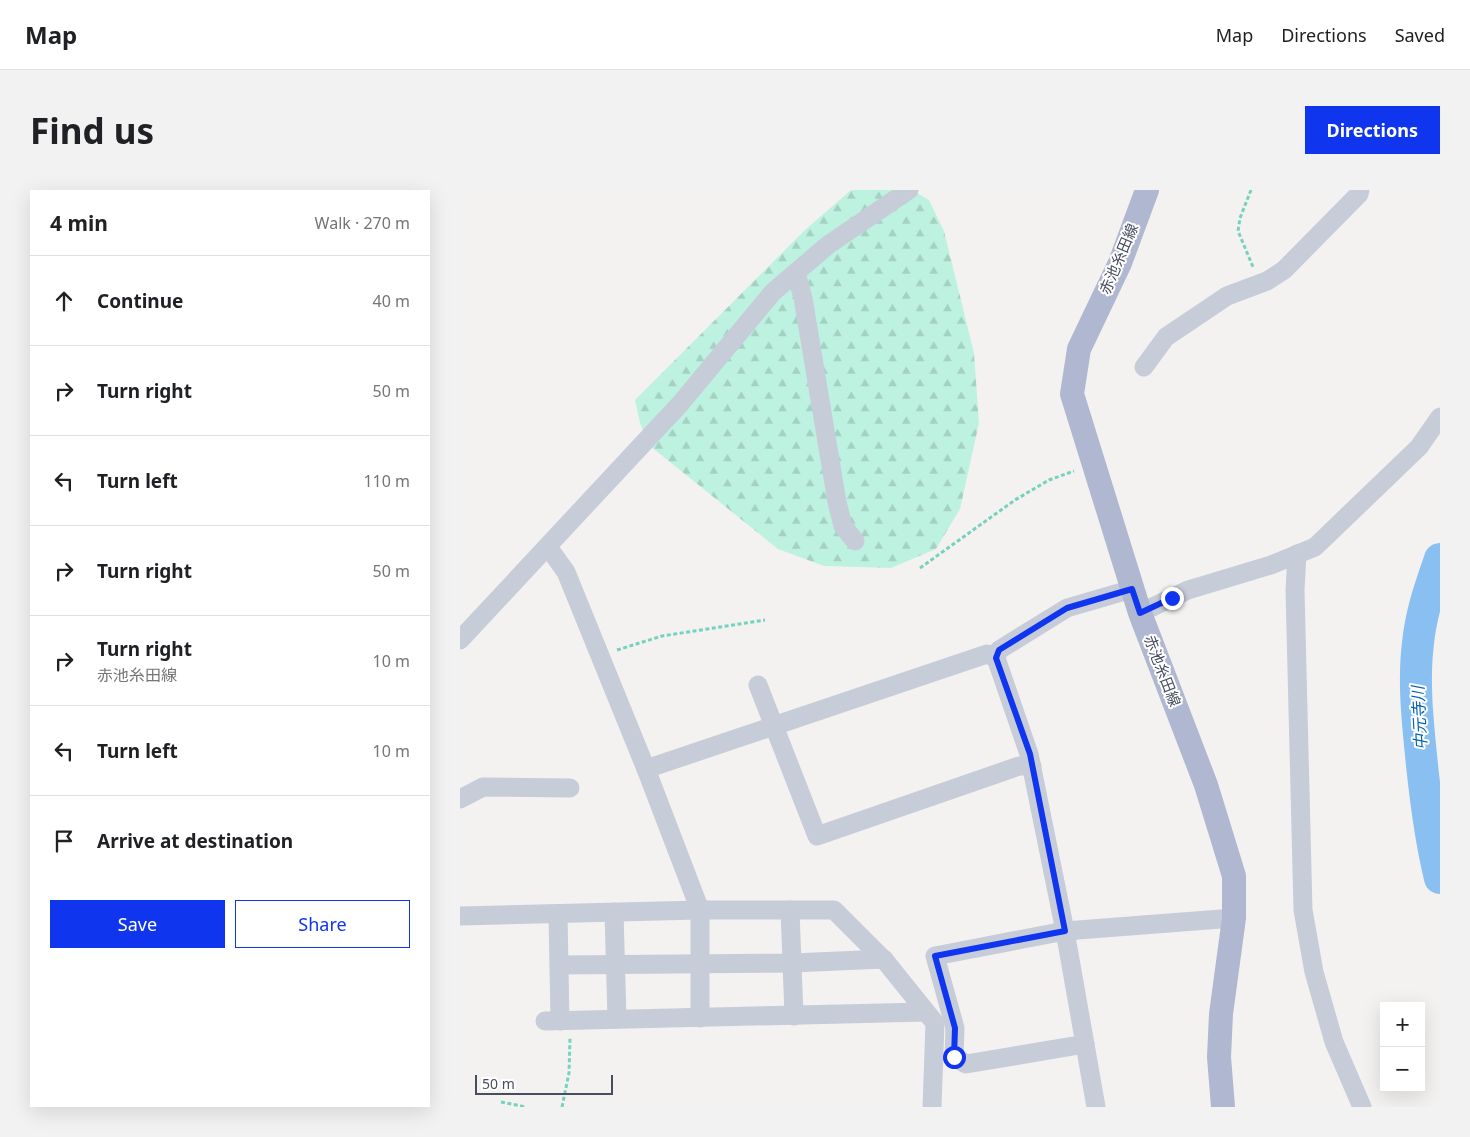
<!DOCTYPE html>
<meta charset="utf-8">
<style>
body{margin:0;font-family:"Noto Sans","Noto Sans JP",sans-serif;background:#f2f2f2;color:#202124}
.controls{position:absolute;right:15px;bottom:15px;display:grid;overflow:hidden;border-radius:0px;box-shadow:0 5px 20px #0002}
.controls button{width:45px;height:45px;display:grid;place-items:center;padding:0;border:0;border-bottom:1px solid #e0e0e0;background:#fff;color:#202124;font:25px sans-serif}
.scale{position:absolute;left:15px;bottom:12px;width:138px;box-sizing:border-box;padding-left:5px;border:2px solid #484e60;border-top:0;font-size:14px;line-height:18px;white-space:nowrap;color:#484e60;-webkit-text-stroke:4px #fff;paint-order:stroke}
.stop{position:absolute;width:15px;height:15px;margin:-11px;border:4px solid #1035ef;border-radius:50%;background:#fff}
.stop.end{background:#1035ef;border-color:#fff;box-shadow:0 1px 5px #0008}
.list{margin:0;padding:0;list-style:none}
h2{display:flex;justify-content:space-between;align-items:center;height:65px;margin:0;padding:0 20px;font-size:21px}
h2 small{font-size:16px;font-weight:400;color:#757577}
.list li{display:grid;grid-template-columns:32px 1fr auto;gap:15px;align-items:center;box-sizing:border-box;height:90px;padding:0 20px;border-top:1px solid #e0e0e0}
.list b{display:block;font-size:19px;white-space:nowrap}
.list p{margin:0;font-size:16px;white-space:nowrap;color:#757577}
.list em{font-size:16px;font-style:normal;color:#757577}
.actions{display:flex;gap:10px;padding:15px 20px}
.actions a{flex:1;padding:11px 0;border:1px solid #1035ef;border-radius:0px;text-align:center;font-size:18px;color:#1035ef}
.actions .main{background:#1035ef;color:#fff}
.icon{flex:none;width:28px;height:28px;fill:none;stroke:currentColor;stroke-width:2;stroke-linecap:round;stroke-linejoin:round}
.map{position:relative;flex:none;width:980px;height:917px;overflow:hidden;border-radius:0px}
header{display:flex;align-items:center;gap:30px;box-sizing:border-box;height:70px;padding:0 25px;background:#fff;border-bottom:1px solid #e0e0e0}
header strong{font-size:24px}
nav{display:flex;gap:28px;margin-inline-start:auto;font-size:18px}
.intro{display:flex;align-items:center;justify-content:space-between;box-sizing:border-box;height:120px;padding:0 30px}
h1{margin:0;font-size:35px}
.button{padding:12px 22px;border-radius:0px;background:#1035ef;color:#fff;font-size:18px;font-weight:700}
main{display:flex;gap:30px;padding:0 30px}
aside{flex:1;background:#fff;border-radius:0px;box-shadow:0 5px 20px #0002}
.map>svg:first-child{display:block}
.forest{fill:url(#forest-firs)}
.lines{fill:none;stroke-linecap:round;stroke-linejoin:round}
.river{stroke:#89c0f1;stroke-width:32}
.path{stroke:#74d2bd;stroke-width:3;stroke-dasharray:4 2.5;stroke-linecap:butt}
.minor{stroke:#c7ccd9;stroke-width:19}
.major{stroke:#b0b8d1;stroke-width:24}
.route{stroke:#1035ef;stroke-width:6}
.labels{text-anchor:middle;stroke-width:4;stroke-linejoin:round;paint-order:stroke}
.street-label{font-size:15px;fill:#484e60;stroke:#fff}
.water-label{font-size:16px;font-style:italic;fill:#0561b6;stroke:#fff}
</style>
<header>
<strong>Map</strong>
<nav><a>Map</a><a>Directions</a><a>Saved</a></nav>
</header>
<div class="intro"><h1>Find us</h1><a class="button">Directions</a></div>
<main>
<aside>
<h2>4 min<small>Walk · 270 m</small></h2>
<ul class="list">
<li><svg class="icon" aria-label="ahead" viewBox="0 0 24 24"><path d="M12 20V5M6 11l6-6 6 6"/></svg><div><b>Continue</b></div><em>40 m</em></li>
<li><svg class="icon" aria-label="right" viewBox="0 0 24 24"><path d="M7 20v-9h11M14 6l5 5-5 5"/></svg><div><b>Turn right</b></div><em>50 m</em></li>
<li><svg class="icon" aria-label="left" viewBox="0 0 24 24"><path d="M17 20v-9H6M10 6l-5 5 5 5"/></svg><div><b>Turn left</b></div><em>110 m</em></li>
<li><svg class="icon" aria-label="right" viewBox="0 0 24 24"><path d="M7 20v-9h11M14 6l5 5-5 5"/></svg><div><b>Turn right</b></div><em>50 m</em></li>
<li><svg class="icon" aria-label="right" viewBox="0 0 24 24"><path d="M7 20v-9h11M14 6l5 5-5 5"/></svg><div><b>Turn right</b><p>赤池糸田線</p></div><em>10 m</em></li>
<li><svg class="icon" aria-label="left" viewBox="0 0 24 24"><path d="M17 20v-9H6M10 6l-5 5 5 5"/></svg><div><b>Turn left</b></div><em>10 m</em></li>
<li><svg class="icon" aria-label="arrive" viewBox="0 0 24 24"><path d="M6 21V4h12l-3 4 3 4H6"/></svg><div><b>Arrive at destination</b></div></li>
</ul>
<div class="actions"><a class="main">Save</a><a>Share</a></div>
</aside>
<div class="map">
<svg width="980" height="917" viewBox="0 0 980 917">
<defs>
<pattern id="forest-firs" width="22" height="20" patternUnits="userSpaceOnUse" patternTransform="scale(1.25)"><rect width="22" height="20" fill="#bef2e0"/><path d="M5 1l3.5 6h-7zM16 11l3.5 6h-7z" fill="#a5d1c3"/></pattern>
</defs>
<rect width="100%" height="100%" fill="#f4f2f1"/>
<polygon class="forest" points="391,0 452,0 469,10 484,41 514,163 519,233 500,319 476,359 431,378 364,376 318,359 190,256 180,233 175,210 345,40"/>
<g class="lines">
<path class="river" d="M980 369C970 398 961 423 958 453 953 493 958 535 962 575 966 613 971 652 980 688"/>
<g class="path">
<polyline points="791,0 780,28 778,41 793,77"/>
<polyline points="460,378 555,310 589,290 614,281"/>
<polyline points="157,460 202,446 305,430"/>
<polyline points="41,912 66,917"/>
<polyline points="102,917 109,883 110,848"/>
</g>
<g class="minor">
<polyline points="336,83 343,108 377,312 383,336 395,351"/>
<polyline points="684,177 706,147 767,106 807,91 824,80 899,4 900,0"/>
<polyline points="88,357 106,382 186,579 240,720 240,828"/>
<polyline points="837,364 835,400 843,720 854,782 874,852 902,917"/>
<polyline points="680,423 728,400 811,375 855,357 959,257 980,227"/>
<polyline points="0,450 220,214 313,102 368,55 449,0"/>
<polyline points="536,468 539,460 607,418 672,399"/>
<polyline points="298,495 357,646 559,576 572,576"/>
<polyline points="186,579 527,464 536,468 569,564 605,741 636,917"/>
<polyline points="0,609 23,597 110,598"/>
<polyline points="330,720 334,826"/>
<polyline points="154,722 157,829"/>
<polyline points="98,724 100,831"/>
<polyline points="0,726 240,720 374,720 426,772 475,833 472,917"/>
<polyline points="99,775 332,773 424,769"/>
<polyline points="85,831 466,822"/>
<polyline points="625,854 506,874 494,867 495,838 475,766 605,741 774,728"/>
</g>
<polyline class="major" points="687,0 660,73 619,159 612,204 680,423 746,595 774,686 774,728 761,824 759,867 763,917"/>
</g>
<g class="lines">
<polyline class="route" points="494,867 495,838 475,766 605,741 570,564 536,468 539,460 607,418 672,399 680,423 712,408"/>
</g>
<g class="labels">
<g class="street-label">
<text transform="translate(659 69) rotate(-67)" y="5">赤池糸田線</text>
<text transform="translate(702 481) rotate(69)" y="5">赤池糸田線</text>
</g>
<g class="water-label">
<text transform="translate(959 528) rotate(-93)" y="6">中元寺川</text>
</g>
</g>
</svg>
<div class="controls">
<button>+</button>
<button>−</button>
</div>
<div class="scale">50 m</div>
<div class="stop" style="left:494px;top:867px"></div>
<div class="stop end" style="left:712px;top:408px"></div>
</div>
</main>
